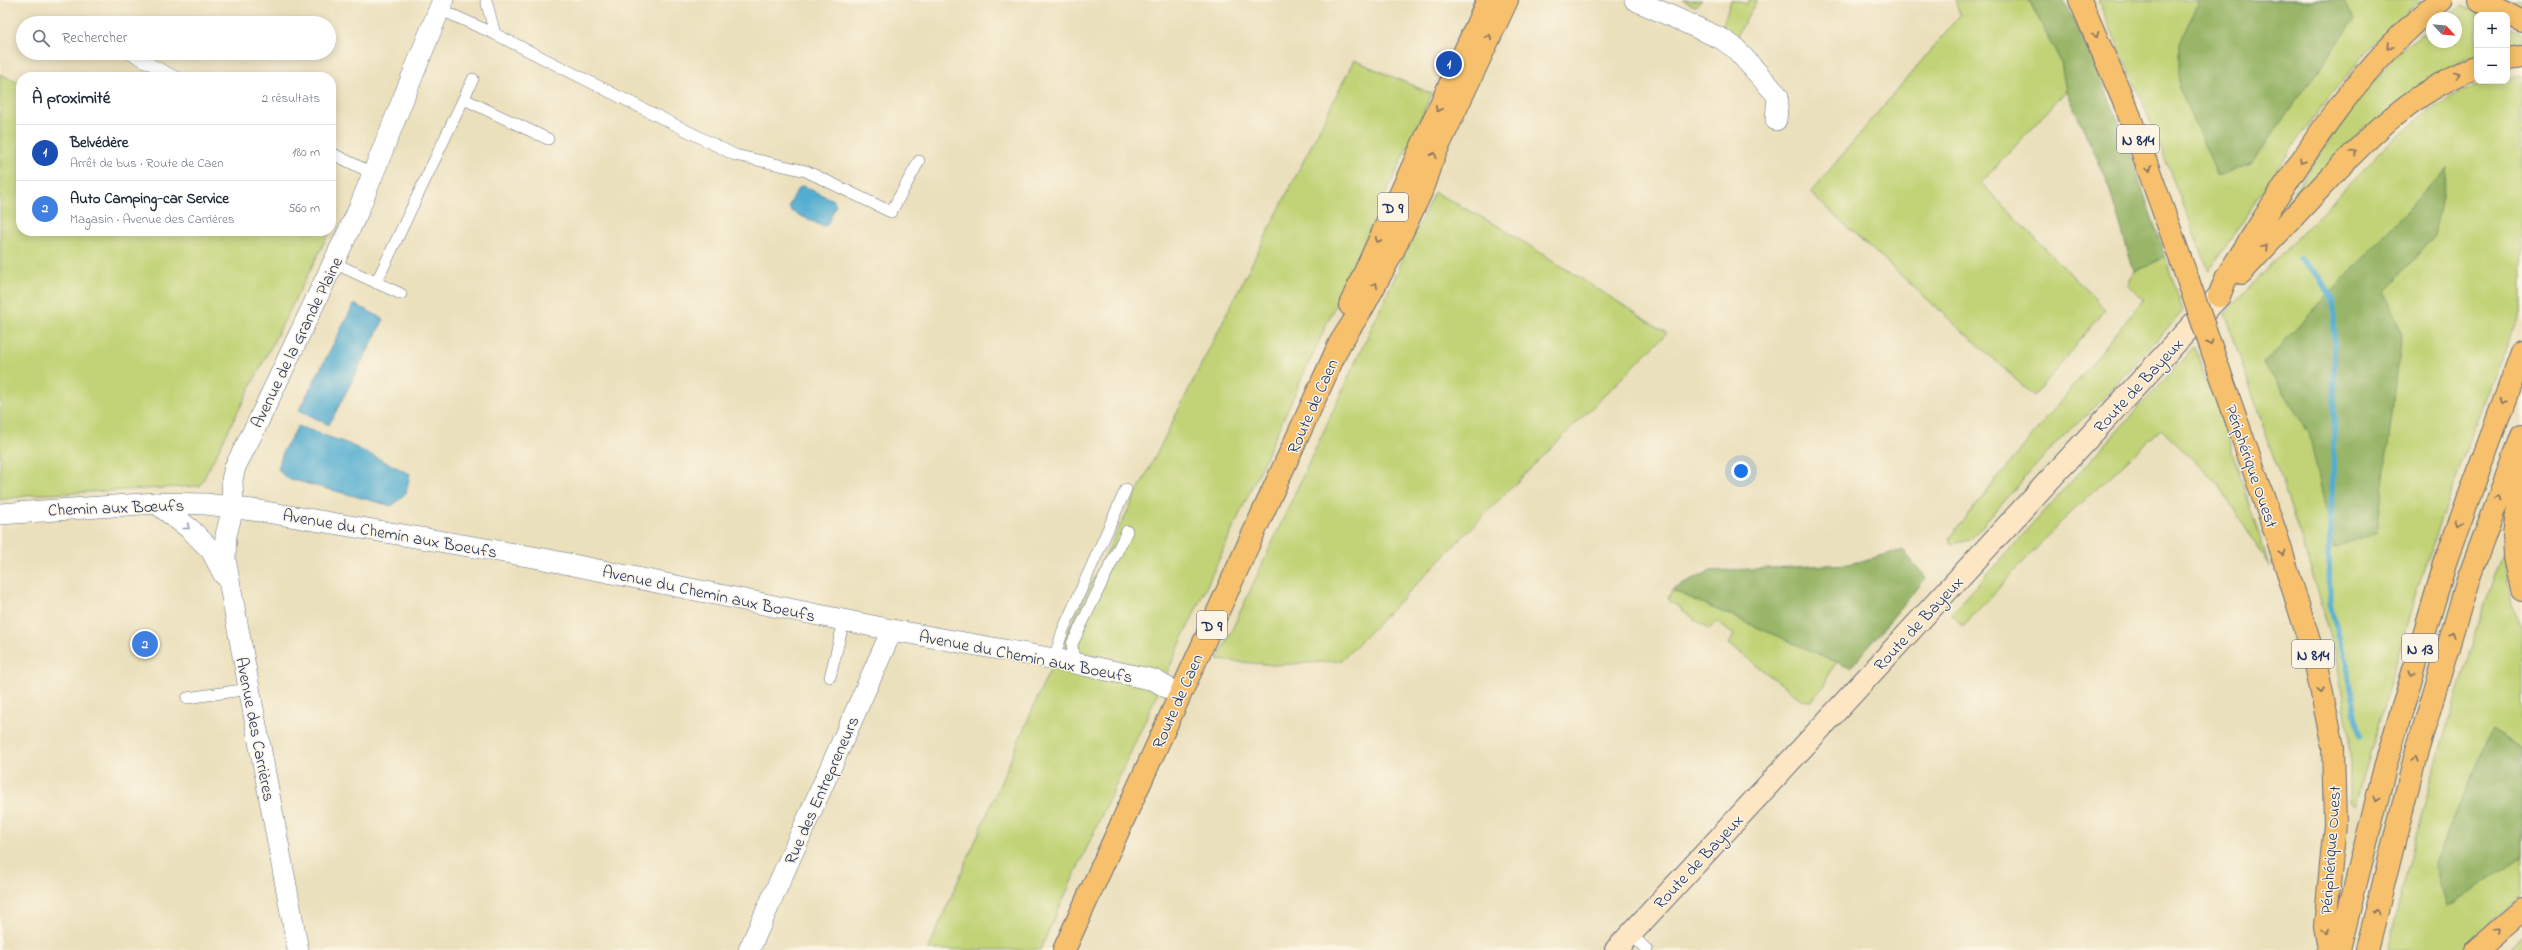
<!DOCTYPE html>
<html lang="fr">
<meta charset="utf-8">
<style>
body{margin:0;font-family:"Indie Flower",sans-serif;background:#f6f6f7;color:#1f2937}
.controls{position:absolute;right:12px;top:12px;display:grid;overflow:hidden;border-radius:8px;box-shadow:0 2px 10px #0003}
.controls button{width:36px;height:36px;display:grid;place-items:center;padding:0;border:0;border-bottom:1px solid #e0e1e3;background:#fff;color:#1f2937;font:20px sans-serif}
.compass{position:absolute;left:2426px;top:12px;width:36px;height:36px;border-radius:50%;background:#fff;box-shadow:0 2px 10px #0003;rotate:116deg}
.you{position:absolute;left:1741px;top:471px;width:14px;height:14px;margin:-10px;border:3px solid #fff;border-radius:50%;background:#1a73e8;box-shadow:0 0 0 6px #1a73e833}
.badge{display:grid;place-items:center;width:26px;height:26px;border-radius:50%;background:#c8321e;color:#fff;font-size:13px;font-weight:700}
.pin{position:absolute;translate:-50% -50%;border:2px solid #fff;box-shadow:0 1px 4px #0006}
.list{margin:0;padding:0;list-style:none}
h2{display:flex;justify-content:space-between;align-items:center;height:52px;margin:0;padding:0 16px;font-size:17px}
h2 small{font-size:13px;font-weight:400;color:#747a83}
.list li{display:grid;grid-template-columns:26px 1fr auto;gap:12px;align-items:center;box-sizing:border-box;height:56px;padding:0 16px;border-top:1px solid #e0e1e3}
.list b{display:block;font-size:15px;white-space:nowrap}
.list p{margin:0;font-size:13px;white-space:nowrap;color:#747a83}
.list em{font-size:13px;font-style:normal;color:#747a83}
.icon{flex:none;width:22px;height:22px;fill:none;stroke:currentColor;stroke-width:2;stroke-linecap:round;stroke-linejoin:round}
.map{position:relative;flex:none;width:2522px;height:950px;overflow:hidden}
.search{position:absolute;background:#fff;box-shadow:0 2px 10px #0003;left:16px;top:16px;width:320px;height:44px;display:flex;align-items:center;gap:10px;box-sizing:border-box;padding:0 14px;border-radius:22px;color:#747a83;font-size:15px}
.panel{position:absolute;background:#fff;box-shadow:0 2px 10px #0003;left:16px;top:72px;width:320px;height:164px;border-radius:16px}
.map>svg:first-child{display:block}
.green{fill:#c1d376;stroke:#6e816a}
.forest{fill:#98b567;stroke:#5a7262}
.water{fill:#52add0;stroke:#366e97}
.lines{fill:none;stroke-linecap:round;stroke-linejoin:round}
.stream{stroke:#52add0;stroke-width:5.5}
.service-casing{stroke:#646d7f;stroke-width:12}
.minor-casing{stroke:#646d7f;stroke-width:22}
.secondary-casing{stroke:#646d7f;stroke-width:24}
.primary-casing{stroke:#646d7f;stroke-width:24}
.trunk-casing{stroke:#646d7f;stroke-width:24}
.service{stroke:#fff;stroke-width:11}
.minor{stroke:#fff;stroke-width:21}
.secondary{stroke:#fce6c4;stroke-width:22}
.primary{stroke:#f7c06c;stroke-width:22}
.trunk{stroke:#f7c06c;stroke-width:22}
.trunk-bridge-casing{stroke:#646d7f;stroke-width:24;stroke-linecap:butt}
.trunk-bridge{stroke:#f7c06c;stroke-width:22}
.oneway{stroke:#7e7064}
.oneway2{stroke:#8d97ae}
.labels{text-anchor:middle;stroke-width:3;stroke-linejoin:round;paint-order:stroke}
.shield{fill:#fcf5e5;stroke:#5e6a86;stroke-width:1}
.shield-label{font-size:16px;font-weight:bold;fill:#1b2f5e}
.street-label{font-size:17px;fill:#1b2f5e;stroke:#fcf5e5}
</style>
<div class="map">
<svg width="2522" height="950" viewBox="0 0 2522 950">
<rect width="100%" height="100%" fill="#fcf5e5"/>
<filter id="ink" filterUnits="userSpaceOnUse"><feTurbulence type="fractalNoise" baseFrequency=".025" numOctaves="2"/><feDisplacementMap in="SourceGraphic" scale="8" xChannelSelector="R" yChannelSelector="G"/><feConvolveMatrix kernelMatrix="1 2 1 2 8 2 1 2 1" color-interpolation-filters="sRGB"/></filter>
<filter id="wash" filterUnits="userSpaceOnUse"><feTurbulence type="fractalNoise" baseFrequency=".012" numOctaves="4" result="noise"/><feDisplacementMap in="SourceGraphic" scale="16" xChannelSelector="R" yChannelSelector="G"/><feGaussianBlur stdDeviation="0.9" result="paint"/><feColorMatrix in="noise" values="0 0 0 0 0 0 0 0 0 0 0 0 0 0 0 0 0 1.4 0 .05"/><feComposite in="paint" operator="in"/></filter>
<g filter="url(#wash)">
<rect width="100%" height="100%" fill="#ebe0bc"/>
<g class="green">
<polygon points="1682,0 1702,0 1695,6"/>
<polygon points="1731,0 1746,4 1749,0 1757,0 1737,36 1722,27"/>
<polygon points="1955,0 2029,0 2061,62 2066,91 1981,183 2105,309 2034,396 1810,193 1960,15"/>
<path d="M2098 0H2422C2338 66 2270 182 2209 271L2145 108Z"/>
<polygon points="2503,0 2522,0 2522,9"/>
<polygon points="2462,5 2482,15 2477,15 2477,57 2463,60 2360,132 2293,206 2287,203 2348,111 2400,50 2432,27 2432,42 2456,42 2456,18 2444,18"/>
<polygon points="2507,27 2522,34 2522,49 2507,52"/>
<polygon points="1354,60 1432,94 1040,950 928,950 1060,646"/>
<polygon points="0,74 21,84 21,231 330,231 200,486 32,495 0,500"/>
<polygon points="2522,76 2522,308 2477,420 2416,592 2355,806 2350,802 2350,740 2335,651 2310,565 2225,313 2387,145 2430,110 2465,89"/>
<polygon points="1434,192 1500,227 1667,333 1500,499 1341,661 1274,665 1218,660"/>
<polygon points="2165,257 2183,311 2100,402 2054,445 1970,540 1951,544 1949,538 2144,299 2128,285 2134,272"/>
<polygon points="2195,346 2205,381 2211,385 2269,566 2219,485 2161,429 2060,523 1963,626 1951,614"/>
<path d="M2504 555 2511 605 2522 626V894L2463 950H2388C2418 817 2457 686 2501 557Z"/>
<polygon points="1672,590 1837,662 1827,676 1826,684 1811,701 1802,700 1728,644 1734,635 1716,621 1709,630 1668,599"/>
<polygon points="2522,935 2522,950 2508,950"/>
</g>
<g class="forest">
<path d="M2029 0H2063C2108 82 2136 169 2165 257L2134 272 2106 178 2066 91 2061 62Z"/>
<polygon points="2196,0 2343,0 2355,19 2251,164 2218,176 2179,88 2179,43 2198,4"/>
<polygon points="2448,167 2434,236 2385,292 2402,334 2377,532 2334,548 2309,433 2264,363"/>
<polygon points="1903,550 1926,578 1850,668 1672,590 1710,571 1849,564"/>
<polygon points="2492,730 2522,749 2522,857 2447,907 2434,863"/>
</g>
<g class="water">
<polygon points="803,186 833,200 836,205 827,225 822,226 791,211 789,206 798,188"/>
<polygon points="354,304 384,319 329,425 299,410"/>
<polygon points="298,426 349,444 410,474 406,493 392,506 286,478 278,469 283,451"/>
</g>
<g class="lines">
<polyline class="stream" points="2300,258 2319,277 2334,301 2334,453 2329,556 2330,604 2347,666 2360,736"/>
</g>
</g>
<g filter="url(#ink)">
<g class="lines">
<defs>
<g id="service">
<polyline points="486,0 495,34"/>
<polyline points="439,9 495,34 735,155 806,171 891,212 919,161"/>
<polyline points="128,53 176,77"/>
<polyline points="464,99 548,139"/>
<polyline points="331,153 374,174"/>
<polyline points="334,263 401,294"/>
<polyline points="376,283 473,79"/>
<polyline points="1054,659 1063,630 1126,489"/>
<polyline points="1074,663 1072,644 1127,531"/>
<polyline points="830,677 844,621"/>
<polyline points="187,698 249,689"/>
<polyline points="1631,934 1647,950"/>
</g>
<g id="minor">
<polyline points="1635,0 1722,39 1735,48 1778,96 1776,120"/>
<polyline points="156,503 190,529 211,550 224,575"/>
<polyline points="0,514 156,503 206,504 260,511 539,558 892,630 1060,660 1154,680 1180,695"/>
<polyline points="298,950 225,559 226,535 233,508 232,480 235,467 255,428 358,211 443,0"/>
<polyline points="749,950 892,630"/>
</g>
<polyline id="secondary" points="1616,950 2219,296"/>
<g id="primary">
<polyline points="1350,305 1488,0"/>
<polyline points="1064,950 1340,343 1363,307 1392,253 1421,192 1431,162 1507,0"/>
</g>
<g id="trunk">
<polyline points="2080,0 2127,109 2188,280"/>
<polyline points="2480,0 2522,21"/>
<polyline points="2507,59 2522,57"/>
<path d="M2241 273C2268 244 2295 215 2322 186 2369 136 2411 92 2477 67"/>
<path d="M2219 296 2227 276C2290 179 2349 72 2441 0"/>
<polyline points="2219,370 2277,537 2315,660 2333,747 2335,824 2325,926 2329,950"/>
<polyline points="2513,458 2521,488 2514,533 2515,557 2522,590"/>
<polyline points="2339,950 2385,767 2447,557 2522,352"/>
<polyline points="2367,950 2415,758 2468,580 2522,435"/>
<polyline points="2476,950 2522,910"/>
</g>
</defs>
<use href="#service" class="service-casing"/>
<use href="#minor" class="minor-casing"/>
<use href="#secondary" class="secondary-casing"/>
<use href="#primary" class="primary-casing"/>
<use href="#trunk" class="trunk-casing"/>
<use href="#service" class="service"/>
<use href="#minor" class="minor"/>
<use href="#secondary" class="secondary"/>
<use href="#primary" class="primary"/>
<use href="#trunk" class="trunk"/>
<defs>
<polyline id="trunk-bridge" points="2188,280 2219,370"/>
</defs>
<use href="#trunk-bridge" class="trunk-bridge-casing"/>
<use href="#trunk-bridge" class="trunk-bridge"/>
</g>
<defs><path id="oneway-chevron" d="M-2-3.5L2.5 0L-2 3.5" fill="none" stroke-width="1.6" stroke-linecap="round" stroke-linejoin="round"/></defs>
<g class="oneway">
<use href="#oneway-chevron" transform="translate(2096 35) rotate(67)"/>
<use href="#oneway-chevron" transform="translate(1489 37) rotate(-65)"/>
<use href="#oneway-chevron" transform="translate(2389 46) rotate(135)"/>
<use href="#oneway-chevron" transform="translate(2457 75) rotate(-21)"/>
<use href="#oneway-chevron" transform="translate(1438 109) rotate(115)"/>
<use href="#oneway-chevron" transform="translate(2354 152) rotate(-47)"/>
<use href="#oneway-chevron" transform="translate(1434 155) rotate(-65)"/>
<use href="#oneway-chevron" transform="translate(2302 161) rotate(123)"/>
<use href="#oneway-chevron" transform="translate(2149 169) rotate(70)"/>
<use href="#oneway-chevron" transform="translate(1378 240) rotate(115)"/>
<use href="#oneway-chevron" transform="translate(2265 247) rotate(-47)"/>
<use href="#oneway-chevron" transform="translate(1375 285) rotate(-62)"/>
<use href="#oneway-chevron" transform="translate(2210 343) rotate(71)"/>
<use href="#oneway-chevron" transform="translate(2503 401) rotate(110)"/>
<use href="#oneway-chevron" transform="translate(2498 498) rotate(-70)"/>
<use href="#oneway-chevron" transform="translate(2459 523) rotate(110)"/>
<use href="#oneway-chevron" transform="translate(2282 553) rotate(73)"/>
<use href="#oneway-chevron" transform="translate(2452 634) rotate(-73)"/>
<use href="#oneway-chevron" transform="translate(2412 674) rotate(106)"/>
<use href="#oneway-chevron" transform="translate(2321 691) rotate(78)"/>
<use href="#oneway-chevron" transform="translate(2415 759) rotate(-75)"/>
<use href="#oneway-chevron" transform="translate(2377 799) rotate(104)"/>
<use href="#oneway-chevron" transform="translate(2376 912) rotate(-76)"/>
<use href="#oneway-chevron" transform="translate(2499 929) rotate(-43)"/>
<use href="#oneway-chevron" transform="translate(2326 931) rotate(83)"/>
</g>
<use class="oneway2" href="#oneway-chevron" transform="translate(187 527) rotate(38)"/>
</g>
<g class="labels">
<g class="shield">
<rect x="2117" y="125" width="42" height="28" rx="3"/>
<rect x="1378" y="193" width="30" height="28" rx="3"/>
<rect x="1197" y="611" width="30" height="28" rx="3"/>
<rect x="2402" y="634" width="36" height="28" rx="3"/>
<rect x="2292" y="640" width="42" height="28" rx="3"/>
</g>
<g class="shield-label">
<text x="2138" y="145">N 814</text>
<text x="1393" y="213">D 9</text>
<text x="1212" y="631">D 9</text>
<text x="2420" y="654">N 13</text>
<text x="2313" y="660">N 814</text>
</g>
<g class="street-label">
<text transform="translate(296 342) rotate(-64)" y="6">Avenue de la Grande Plaine</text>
<text transform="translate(2138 385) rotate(-47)" y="6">Route de Bayeux</text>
<text transform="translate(1312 406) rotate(-66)" y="6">Route de Caen</text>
<text transform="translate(2252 466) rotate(71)" y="6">Périphérique Ouest</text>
<text transform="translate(116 507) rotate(-2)" y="6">Chemin aux Bœufs</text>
<text transform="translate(390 533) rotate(10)" y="6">Avenue du Chemin aux Boeufs</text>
<text transform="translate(709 593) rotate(12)" y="6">Avenue du Chemin aux Boeufs</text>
<text transform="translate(1918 623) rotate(-47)" y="6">Route de Bayeux</text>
<text transform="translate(1026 656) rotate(11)" y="6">Avenue du Chemin aux Boeufs</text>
<text transform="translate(1177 701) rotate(-66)" y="6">Route de Caen</text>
<text transform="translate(256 729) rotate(79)" y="6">Avenue des Carrières</text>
<text transform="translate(821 790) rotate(-66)" y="6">Rue des Entrepreneurs</text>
<text transform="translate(2330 850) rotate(-86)" y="6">Périphérique Ouest</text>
<text transform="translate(1698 861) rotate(-47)" y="6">Route de Bayeux</text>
</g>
</g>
</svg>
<div class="controls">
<button>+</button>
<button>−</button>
</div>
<svg class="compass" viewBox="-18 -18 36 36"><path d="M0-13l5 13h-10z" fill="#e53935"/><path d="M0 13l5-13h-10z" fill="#747a83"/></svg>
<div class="you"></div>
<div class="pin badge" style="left:1449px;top:64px;background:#1a4fb4">1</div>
<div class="pin badge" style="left:145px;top:644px;background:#3f7fe0">2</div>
<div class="search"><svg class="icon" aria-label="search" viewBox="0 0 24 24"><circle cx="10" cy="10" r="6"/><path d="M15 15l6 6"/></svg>Rechercher</div>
<section class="panel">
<h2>À proximité<small>2 résultats</small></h2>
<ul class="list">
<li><span class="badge" style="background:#1a4fb4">1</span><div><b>Belvédère</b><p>Arrêt de bus · Route de Caen</p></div><em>180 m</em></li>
<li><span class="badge" style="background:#3f7fe0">2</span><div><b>Auto Camping-car Service</b><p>Magasin · Avenue des Carrières</p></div><em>560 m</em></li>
</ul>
</section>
</div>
